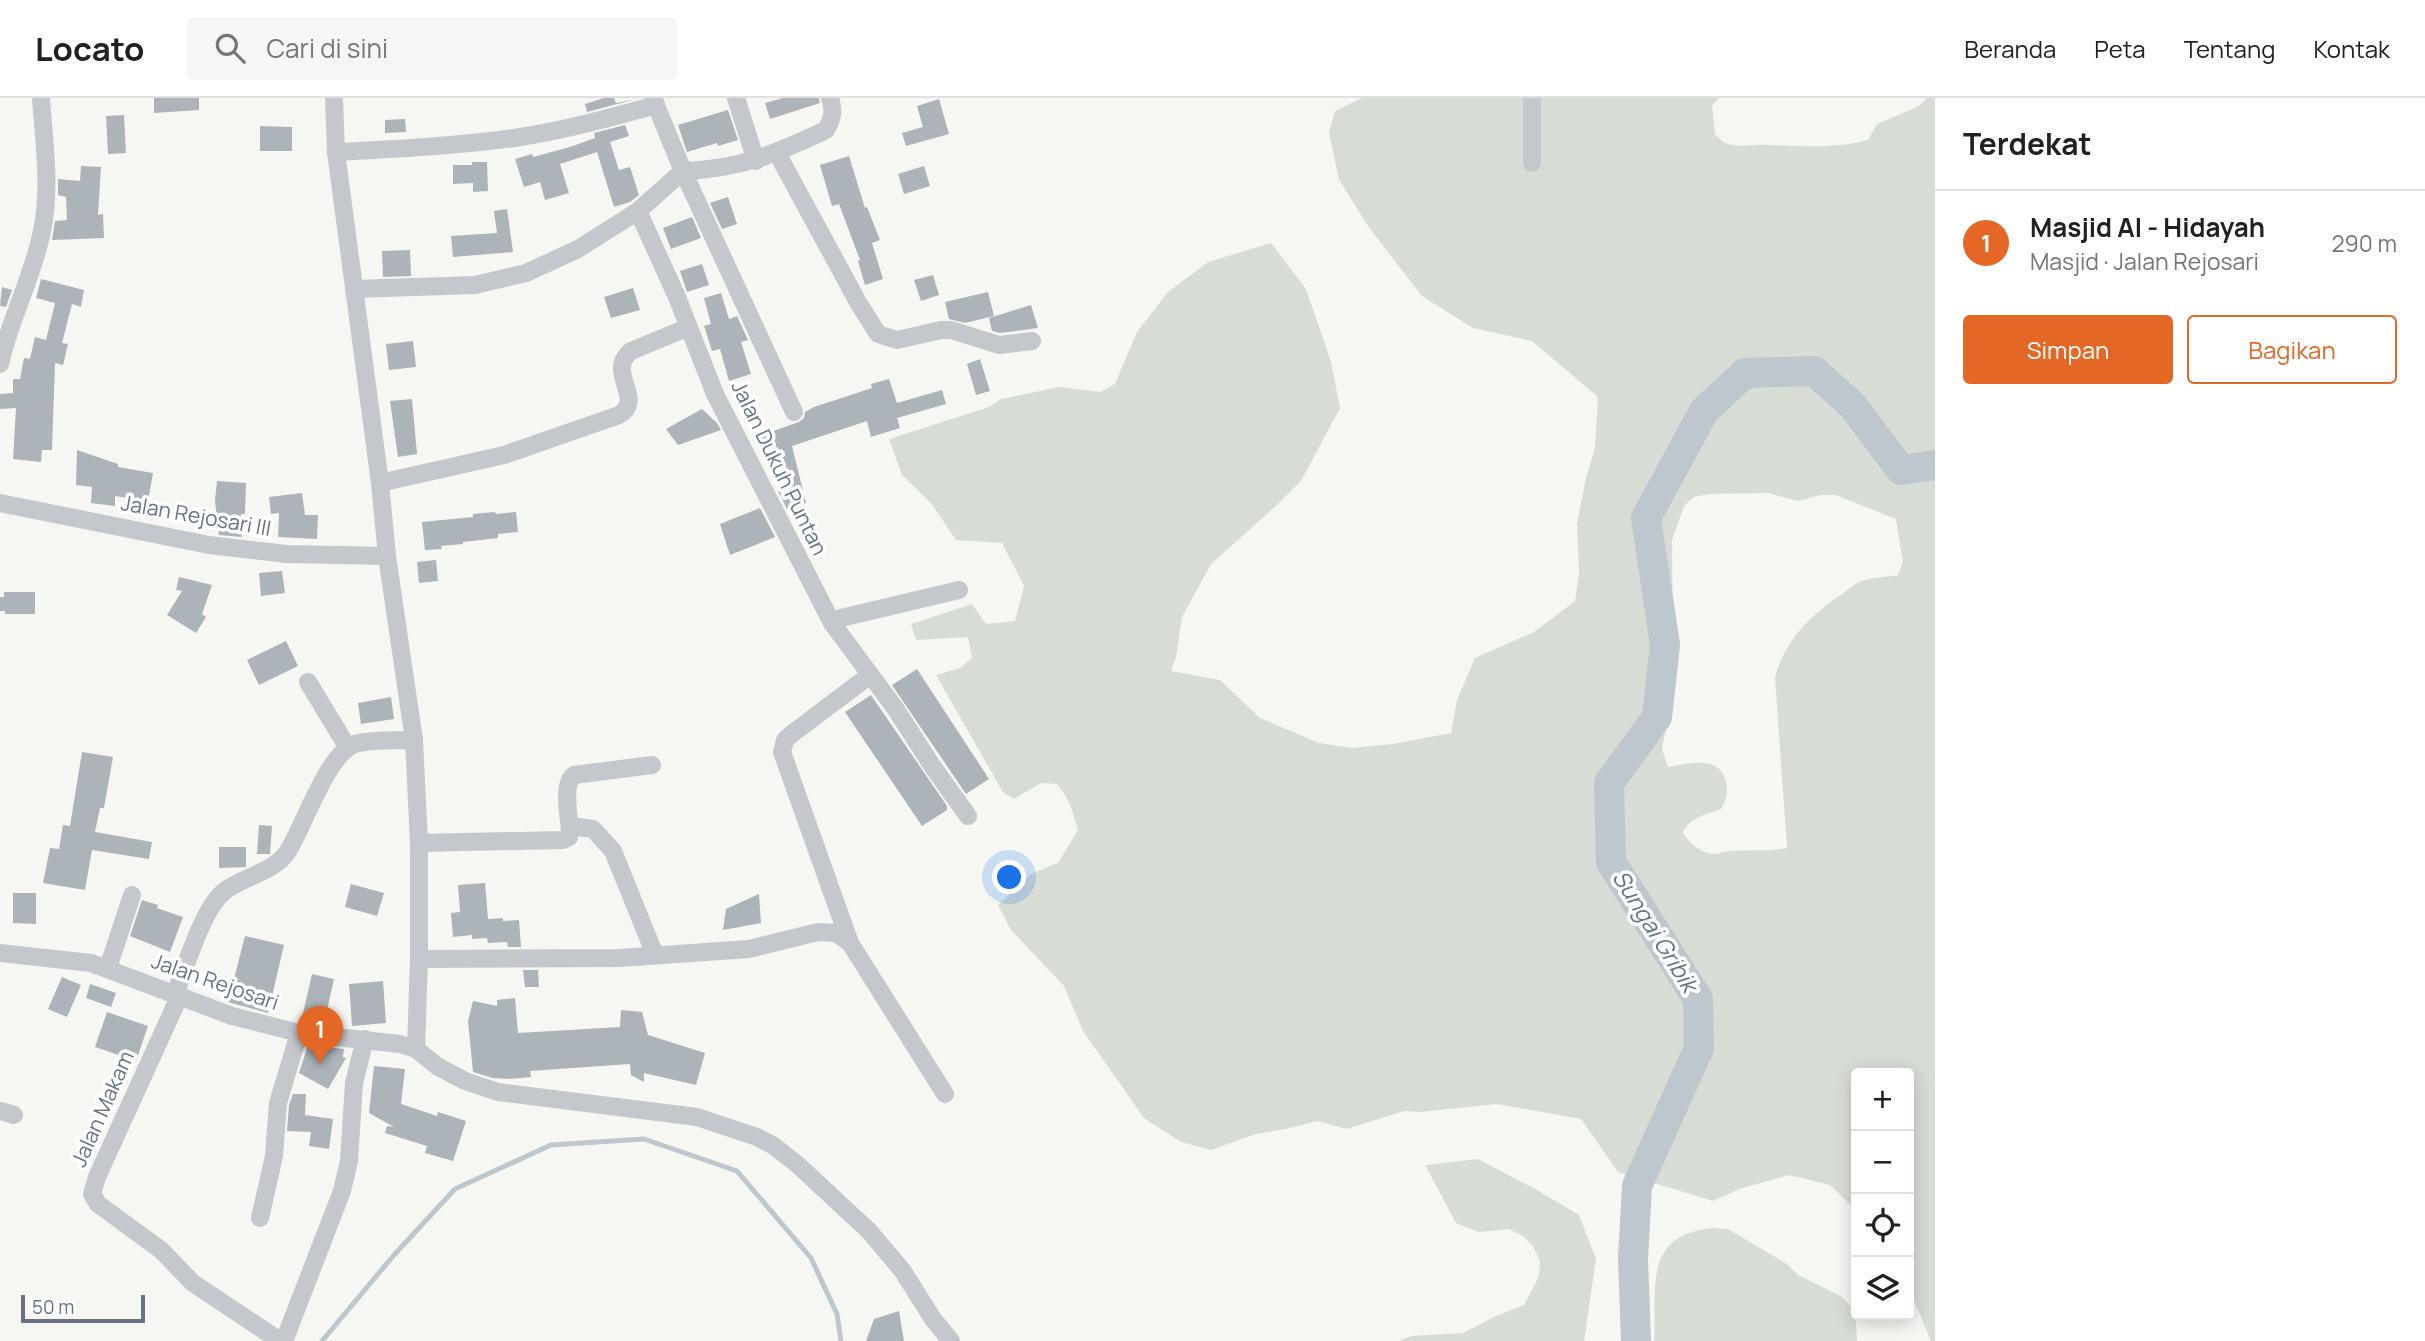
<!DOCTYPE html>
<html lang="id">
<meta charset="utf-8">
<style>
body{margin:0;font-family:Manrope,sans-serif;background:#f6f6f6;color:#202124}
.controls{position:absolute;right:21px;bottom:21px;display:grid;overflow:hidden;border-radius:7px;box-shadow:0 4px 18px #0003}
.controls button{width:63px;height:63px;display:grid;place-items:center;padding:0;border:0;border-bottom:2px solid #e0e0e0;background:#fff;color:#202124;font:35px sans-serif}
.scale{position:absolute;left:21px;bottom:18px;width:124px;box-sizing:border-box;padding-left:7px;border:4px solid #657384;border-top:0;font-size:19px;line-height:24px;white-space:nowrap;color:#657384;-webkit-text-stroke:5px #fff;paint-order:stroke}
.you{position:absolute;left:1010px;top:780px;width:24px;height:24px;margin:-18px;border:5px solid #fff;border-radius:50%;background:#1a73e8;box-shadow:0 0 0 10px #1a73e833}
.badge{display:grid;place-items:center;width:46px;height:46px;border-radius:50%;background:#e46726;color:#fff;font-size:23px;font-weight:700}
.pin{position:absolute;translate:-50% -58px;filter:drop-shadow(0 2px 4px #0008)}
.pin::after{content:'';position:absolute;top:37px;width:24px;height:21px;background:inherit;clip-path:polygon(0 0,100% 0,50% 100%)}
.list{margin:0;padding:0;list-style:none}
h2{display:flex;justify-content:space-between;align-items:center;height:91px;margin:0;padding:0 28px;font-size:30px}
h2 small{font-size:23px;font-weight:400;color:#757577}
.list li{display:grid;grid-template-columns:46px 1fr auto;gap:21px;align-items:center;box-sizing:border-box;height:105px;padding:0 28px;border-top:2px solid #e0e0e0}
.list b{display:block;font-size:26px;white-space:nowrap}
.list p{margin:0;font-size:23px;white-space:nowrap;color:#757577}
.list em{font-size:23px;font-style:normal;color:#757577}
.actions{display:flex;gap:14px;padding:21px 28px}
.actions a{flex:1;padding:16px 0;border:2px solid #e46726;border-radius:7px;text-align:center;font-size:24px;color:#e46726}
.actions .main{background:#e46726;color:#fff}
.icon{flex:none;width:38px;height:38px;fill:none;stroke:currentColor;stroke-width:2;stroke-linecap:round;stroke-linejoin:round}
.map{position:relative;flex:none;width:1935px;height:1243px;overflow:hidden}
header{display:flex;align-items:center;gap:42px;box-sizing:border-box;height:98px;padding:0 35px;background:#fff;border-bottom:2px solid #e0e0e0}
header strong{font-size:33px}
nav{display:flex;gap:38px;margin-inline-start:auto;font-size:24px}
.search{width:490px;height:63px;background:#f6f6f6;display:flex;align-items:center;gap:18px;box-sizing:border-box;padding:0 24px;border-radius:7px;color:#757577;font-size:26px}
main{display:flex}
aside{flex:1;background:#fff}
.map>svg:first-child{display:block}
.green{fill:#d7ddd4;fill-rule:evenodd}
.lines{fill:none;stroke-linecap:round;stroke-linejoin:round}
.stream{stroke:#bdc7cd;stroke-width:5}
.river{stroke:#bdc7cd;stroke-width:30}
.building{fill:#acb3b9}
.minor{stroke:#c4c7cb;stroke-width:18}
.labels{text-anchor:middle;stroke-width:7;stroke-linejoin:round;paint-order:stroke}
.street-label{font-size:21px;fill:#657384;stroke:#fff}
.water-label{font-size:23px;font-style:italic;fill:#617581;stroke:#fff}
</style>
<header>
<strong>Locato</strong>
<div class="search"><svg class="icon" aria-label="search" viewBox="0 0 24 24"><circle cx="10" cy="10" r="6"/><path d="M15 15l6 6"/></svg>Cari di sini</div>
<nav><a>Beranda</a><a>Peta</a><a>Tentang</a><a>Kontak</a></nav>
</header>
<main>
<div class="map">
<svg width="1935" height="1243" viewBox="0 0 1935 1243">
<rect width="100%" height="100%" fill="#f6f7f3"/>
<g class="green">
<path d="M1362 0H1719L1712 7 1715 37C1716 37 1723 44 1723 44 1737 51 1753 46 1768 47 1802 48 1834 51 1868 42L1877 26 1919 8 1927 0H1935V1243H1931L1909 1191V975H1856V1112L1830 1087 1789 1077 1739 1091 1713 1103 1618 1074 1581 1021 1497 1006 1420 1014 1404 1013 1347 1031 1317 1023 1286 1031 1256 1036 1211 1052 1181 1044 1144 1020 1083 933 1064 888 1011 832 998 807 1031 776 1058 765 1078 732C1073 714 1069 700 1057 686L1041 685 1014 701 1003 694 936 577 960 570 972 560 968 539 916 542 911 526 972 506 986 526 1015 523 1024 488 1002 445 956 442 931 405 902 377 889 341 989 309 1001 301 1059 289 1100 294 1115 286 1137 234 1168 194 1208 164 1271 145 1306 191 1331 264 1340 310 1301 383 1276 408 1211 466 1182 519 1176 559 1171 573 1220 582 1260 620 1319 645 1352 650 1393 646 1451 635 1457 602 1475 560 1534 534 1575 503 1579 476 1577 426 1586 380 1595 350 1598 299 1532 243 1473 230 1422 198 1370 131 1339 82 1329 34 1335 13ZM1768 395 1798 403 1821 397H1836L1896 421 1903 464 1898 477C1887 479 1871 479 1860 484 1854 486 1848 492 1842 496 1812 516 1783 544 1775 580L1787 750C1768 754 1749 751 1730 753 1725 753 1719 756 1714 756 1701 755 1687 744 1683 734 1690 719 1708 716 1721 711 1727 700 1728 696 1726 684 1720 656 1689 666 1668 669L1662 651 1669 614 1673 530 1672 442 1684 408 1694 399 1709 396Z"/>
<polygon points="1478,1061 1537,1092 1579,1117 1596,1161 1584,1243 1398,1243 1411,1238 1463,1235 1494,1219 1524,1207 1539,1178 1540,1163 1533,1148 1523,1138 1509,1131 1479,1134 1456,1125 1425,1067"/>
<path d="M1713 1130 1728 1131 1787 1166 1798 1177 1841 1198 1851 1209 1856 1224 1857 1243H1654C1657 1189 1642 1137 1713 1130Z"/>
</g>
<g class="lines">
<polyline class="stream" points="322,1243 394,1157 455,1091 551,1047 644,1041 737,1073 811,1160 837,1216 841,1243"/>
<polyline class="river" points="1636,1243 1633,1161 1637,1088 1699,950 1698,901 1611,764 1609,685 1657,619 1665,547 1646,420 1704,313 1745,275 1814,273 1852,307 1901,372 1935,367"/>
</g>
<g class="building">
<polygon points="154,0 199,0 199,12 154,15"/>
<polygon points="604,0 614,0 616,5 636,1 587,14 585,6"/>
<polygon points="783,0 819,0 820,5 770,21 765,5"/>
<polygon points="939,1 949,36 906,48 902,35 923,29 917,8"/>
<polygon points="728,12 738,42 718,48 717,45 687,54 678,27"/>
<polygon points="124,17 126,55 108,56 106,18"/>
<polygon points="405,21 406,34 385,35 385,22"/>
<polygon points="625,27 629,38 610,44 619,72 630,69 639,97 630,104 614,109 597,54 560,66 569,95 545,102 540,84 524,89 515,61 532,56 533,59 570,49 595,40 594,35"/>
<polygon points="260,28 292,29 292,53 260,53"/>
<polygon points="849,58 865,110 867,109 880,142 872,145 883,181 865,187 858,163 860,162 839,106 832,108 820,67"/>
<polygon points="472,64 487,64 488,93 473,94 473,85 453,86 453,67 472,67"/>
<polygon points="81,68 101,69 98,117 103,116 104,140 52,142 55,123 67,122 66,99 58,97 58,81 80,83"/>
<polygon points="924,68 930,88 904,96 898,76"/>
<polygon points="728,99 737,126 722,131 710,105"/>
<polygon points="507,111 513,154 453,159 451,138 497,135 494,113"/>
<polygon points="692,119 701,140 671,151 663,130"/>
<polygon points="410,152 411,178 383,179 382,153"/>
<polygon points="702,166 709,187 687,194 680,173"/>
<polygon points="933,177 939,197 921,203 914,182"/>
<polygon points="41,181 84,192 81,209 72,206 62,245 68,246 63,267 55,265 52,352 42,352 41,364 13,361 16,310 0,311 0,296 13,295 13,281 20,281 24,260 30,261 35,239 46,242 55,205 36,200"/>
<polygon points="2,189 12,192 6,209 0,208"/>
<polygon points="633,190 640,212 611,220 604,199"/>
<polygon points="988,194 994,218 965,225 949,221 945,204"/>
<polygon points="721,195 729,221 737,218 748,242 741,244 751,276 729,283 720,251 712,253 704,228 711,226 704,200"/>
<polygon points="1031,207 1038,230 1000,235 992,233 989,220"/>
<polygon points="413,243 416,269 389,272 386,246"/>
<polygon points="980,261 990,293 976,297 967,266"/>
<polygon points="889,281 897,305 942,292 946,306 897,320 900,330 871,339 867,323 792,348 806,405 787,411 778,393 782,392 772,357 756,339 799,324 804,320 805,314 814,309 872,290 871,286"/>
<polygon points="412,301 417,356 398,359 390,303"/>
<polygon points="702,311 717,325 721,332 678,347 666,331"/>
<polygon points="77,352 118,366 118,369 153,375 148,403 115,398 115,408 91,405 92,389 76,387"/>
<polygon points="217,383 246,385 245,416 241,416 242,439 219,437 215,403"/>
<polygon points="302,395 305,417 318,417 317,441 278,439 279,415 271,416 269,399"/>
<polygon points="760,410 775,439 730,457 720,426"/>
<polygon points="495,414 496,416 516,414 518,434 498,436 498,440 463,444 463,446 441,448 442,451 425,452 422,424 473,419 473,416"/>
<polygon points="436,462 438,483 419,485 417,464"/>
<polygon points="282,473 285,495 261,498 259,475"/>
<polygon points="179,479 212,487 202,516 206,519 196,535 167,517 182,493 176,492"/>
<polygon points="4,494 35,494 35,516 5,516 5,513 0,513 0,499 4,499"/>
<polygon points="286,543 298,568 259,587 247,562"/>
<polygon points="917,571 989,681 966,696 892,587"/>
<polygon points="871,597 947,708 947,712 922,728 845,614"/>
<polygon points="391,599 394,621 361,626 358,605"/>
<polygon points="82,654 113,659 104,710 100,710 95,734 152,744 149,761 92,752 85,792 43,785 50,750 59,751 63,727 70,728"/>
<polygon points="259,727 272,728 270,756 257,756"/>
<polygon points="219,749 246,749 246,769 219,770"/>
<polygon points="485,785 488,821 503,820 503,823 519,822 521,849 508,849 507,844 488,845 487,840 472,841 472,837 453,839 451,815 460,814 458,787"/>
<polygon points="351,786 384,795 377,818 345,809"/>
<polygon points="13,795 36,795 36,826 13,825"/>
<polygon points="759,796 761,825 723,832 726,811"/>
<polygon points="142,802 158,807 157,810 183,819 170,854 130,838"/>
<polygon points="245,838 284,847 268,915 228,904"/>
<polygon points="523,872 538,872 539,889 525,889"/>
<polygon points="312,876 334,881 324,926 301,924"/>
<polygon points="62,879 81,887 67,919 48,911"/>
<polygon points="383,883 386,925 352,928 349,886"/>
<polygon points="90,886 116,895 111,909 86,900"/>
<polygon points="515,900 518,935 620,929 621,912 642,914 648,937 705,955 696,987 644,975 644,984 631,977 630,966 530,973 531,979 509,981 493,980 473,974 468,923 473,903 497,908 497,902"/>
<polygon points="107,914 148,928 136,963 95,949"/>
<polygon points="308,947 344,951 343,959 346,960 328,991 299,975"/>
<polygon points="374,968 405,971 401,1006 437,1018 438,1014 466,1023 453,1063 425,1055 427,1048 385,1035 387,1028 394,1029 369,1015"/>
<polygon points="293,996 306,996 305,1017 333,1021 329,1051 309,1048 311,1034 287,1033 289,1007"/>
<polygon points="899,1213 904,1243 866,1243 874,1221"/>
</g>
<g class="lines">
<g class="minor">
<polyline points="334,0 336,54 380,385 387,458 414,642 419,745 419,861 416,951"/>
<path d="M653 0 683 73C741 71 775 56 826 32 833 20 834 13 830 0"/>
<polyline points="736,0 756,63"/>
<polyline points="1532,0 1532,65"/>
<path d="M336 54C396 51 455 48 514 40 562 33 609 20 656 7"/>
<polyline points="777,55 859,206 878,236 897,242 941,232 951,232 999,247 1032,243"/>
<polyline points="638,113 677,199 715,296 832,525 841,520 959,492"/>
<polyline points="354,191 475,187 526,175 578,151 638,113 683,73 794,314"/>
<path d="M0 266C10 220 33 179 42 133 51 90 44 44 41 0"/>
<path d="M380 385 504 357 619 317C646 301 605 274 631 253L689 229"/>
<polyline points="0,405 209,447 286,456 387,458"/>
<polyline points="832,525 895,610 933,669 968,718"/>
<polyline points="308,584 348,650"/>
<polyline points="570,728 593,731 613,753 655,857"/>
<path d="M419 745 563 742 569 739 570 733C569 718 562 686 574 677L652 667"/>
<polyline points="850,845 782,654 785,642 793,635 870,577"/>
<polyline points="0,855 91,865 232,918 299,935 400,946 416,951 437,968 465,983 498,994 697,1019 757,1039 774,1048 798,1067 869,1133 902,1172 933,1221 951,1243"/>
<polyline points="419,861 620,860 749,851 818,834 836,835 850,845 945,996"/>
<polyline points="108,870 132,797"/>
<path d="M175 896C186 869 203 808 226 792 245 778 275 774 288 753 304 728 327 656 355 646 373 641 395 643 414 642"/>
<polyline points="180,897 97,1079 92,1096 98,1106 161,1152 193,1185 277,1241 286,1238 342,1093 349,1063 354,985 365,941"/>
<polyline points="0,1013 14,1017"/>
<polyline points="260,1120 274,1058 278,1005 299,935"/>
</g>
</g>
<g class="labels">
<g class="street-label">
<text transform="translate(779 370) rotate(64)" y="7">Jalan Dukuh Puntan</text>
<text transform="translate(196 418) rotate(10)" y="7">Jalan Rejosari III</text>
<text transform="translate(215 884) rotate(19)" y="7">Jalan Rejosari</text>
<text transform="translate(103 1011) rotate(-66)" y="7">Jalan Makam</text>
</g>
<g class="water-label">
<text transform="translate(1655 833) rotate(58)" y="8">Sungai Gribik</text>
</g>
</g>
</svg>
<div class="controls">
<button>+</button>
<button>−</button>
<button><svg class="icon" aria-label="locate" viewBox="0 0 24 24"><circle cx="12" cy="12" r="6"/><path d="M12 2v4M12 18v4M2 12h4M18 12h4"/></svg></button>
<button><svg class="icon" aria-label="layers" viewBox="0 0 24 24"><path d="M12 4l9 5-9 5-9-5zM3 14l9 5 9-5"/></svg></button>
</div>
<div class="scale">50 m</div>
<div class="you"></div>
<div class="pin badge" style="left:320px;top:966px">1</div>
</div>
<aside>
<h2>Terdekat<small></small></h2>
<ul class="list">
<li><span class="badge">1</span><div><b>Masjid Al - Hidayah</b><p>Masjid · Jalan Rejosari</p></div><em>290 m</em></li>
</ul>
<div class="actions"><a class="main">Simpan</a><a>Bagikan</a></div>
</aside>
</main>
